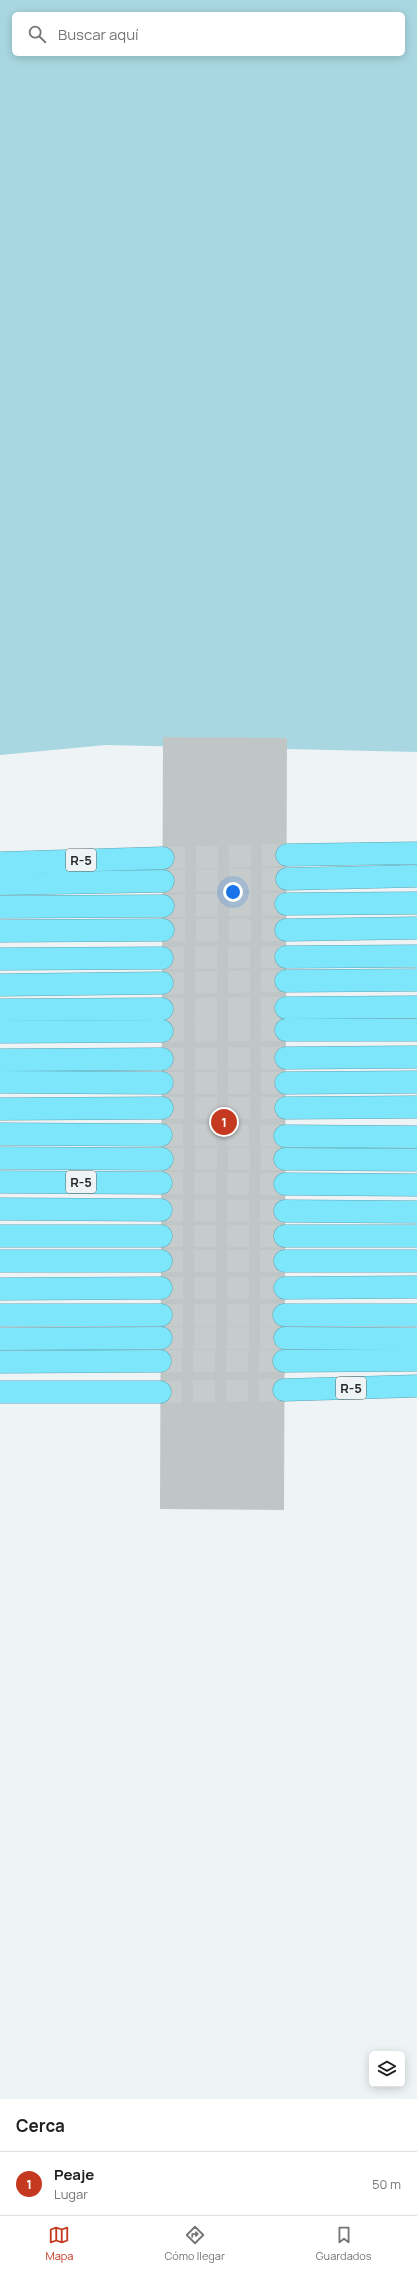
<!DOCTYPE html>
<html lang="es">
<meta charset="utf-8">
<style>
body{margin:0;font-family:Manrope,sans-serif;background:#f6f6f6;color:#202124}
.controls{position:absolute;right:12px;bottom:12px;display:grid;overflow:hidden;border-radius:6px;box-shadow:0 2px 10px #0003}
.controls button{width:36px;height:36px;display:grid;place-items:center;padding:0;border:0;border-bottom:1px solid #e0e0e0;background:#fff;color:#202124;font:20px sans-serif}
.you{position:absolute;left:233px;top:892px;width:14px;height:14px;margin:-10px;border:3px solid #fff;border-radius:50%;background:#1a73e8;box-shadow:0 0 0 6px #1a73e833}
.badge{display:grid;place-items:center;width:26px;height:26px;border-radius:50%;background:#c53920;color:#fff;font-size:13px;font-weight:700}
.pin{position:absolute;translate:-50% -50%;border:2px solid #fff;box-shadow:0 1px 4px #0006}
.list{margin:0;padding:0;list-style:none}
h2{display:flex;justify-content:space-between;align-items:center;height:52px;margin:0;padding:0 16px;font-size:17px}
h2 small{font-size:13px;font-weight:400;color:#757577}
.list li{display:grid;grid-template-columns:26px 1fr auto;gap:12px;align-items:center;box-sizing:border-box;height:64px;padding:0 16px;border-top:1px solid #e0e0e0}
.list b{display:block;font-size:15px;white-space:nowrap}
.list p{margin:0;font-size:13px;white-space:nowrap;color:#757577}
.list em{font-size:13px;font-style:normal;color:#757577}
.icon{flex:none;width:22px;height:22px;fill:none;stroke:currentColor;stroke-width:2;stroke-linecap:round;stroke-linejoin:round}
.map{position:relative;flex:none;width:417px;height:2099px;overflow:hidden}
.search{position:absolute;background:#fff;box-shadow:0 2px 10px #0003;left:12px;right:12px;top:12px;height:44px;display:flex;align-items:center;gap:10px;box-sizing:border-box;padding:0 14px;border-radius:6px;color:#757577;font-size:15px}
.sheet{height:116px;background:#fff}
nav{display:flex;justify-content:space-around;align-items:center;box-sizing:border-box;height:56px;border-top:1px solid #e0e0e0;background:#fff;font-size:11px;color:#757577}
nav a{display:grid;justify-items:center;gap:2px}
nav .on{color:#c53920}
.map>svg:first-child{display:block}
.green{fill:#a9d7e1;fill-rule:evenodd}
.building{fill:#c0c5c6}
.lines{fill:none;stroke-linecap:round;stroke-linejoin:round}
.motorway-tunnel{stroke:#c6cccc;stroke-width:22;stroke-dasharray:22 11;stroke-linecap:butt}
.motorway-casing{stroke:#60a4b2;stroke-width:23}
.motorway{stroke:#7ee6fb;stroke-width:22}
.labels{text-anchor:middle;stroke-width:3;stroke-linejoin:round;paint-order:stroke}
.shield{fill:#eef4f5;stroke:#636767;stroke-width:1}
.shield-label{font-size:13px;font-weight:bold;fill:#282a2a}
</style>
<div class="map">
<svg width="417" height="2099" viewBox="0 0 417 2099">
<rect width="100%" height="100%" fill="#eef4f5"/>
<path class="green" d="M0 0H417V752L106 745 0 755ZM14 14H403V54H14Z"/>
<polygon class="building" points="163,737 287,738 284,1510 160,1509"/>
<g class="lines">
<g class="motorway-tunnel">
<polyline points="163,858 287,855"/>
<polyline points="163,881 287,879"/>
<polyline points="163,906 286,904"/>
<polyline points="163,930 286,930"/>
<polyline points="162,958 286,957"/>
<polyline points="162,983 286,981"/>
<polyline points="162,1009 286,1008"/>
<polyline points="162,1031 286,1030"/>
<polyline points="162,1059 286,1058"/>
<polyline points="162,1083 286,1083"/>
<polyline points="162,1108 286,1108"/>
<polyline points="161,1135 285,1136"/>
<polyline points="162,1159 285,1159"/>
<polyline points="161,1183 285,1184"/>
<polyline points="161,1210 285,1211"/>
<polyline points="161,1236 285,1236"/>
<polyline points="161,1261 285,1261"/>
<polyline points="161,1288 285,1288"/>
<polyline points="161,1315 284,1315"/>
<polyline points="161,1338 285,1338"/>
<polyline points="160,1361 284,1361"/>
<polyline points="160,1392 284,1390"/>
</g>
<defs>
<g id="motorway">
<polyline points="287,855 417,853"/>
<polyline points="0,863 163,858"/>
<polyline points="287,879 417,876"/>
<polyline points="0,884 163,881"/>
<polyline points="286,904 417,903"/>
<polyline points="0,907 163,906"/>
<polyline points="286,930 417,928"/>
<polyline points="0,931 163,930"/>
<polyline points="286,957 417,956"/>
<polyline points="0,959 162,958"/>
<polyline points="286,981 417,980"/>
<polyline points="0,985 162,983"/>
<polyline points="286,1008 417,1007"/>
<polyline points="0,1010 162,1009"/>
<polyline points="286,1030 417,1030"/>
<polyline points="0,1032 162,1031"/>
<polyline points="286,1058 417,1057"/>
<polyline points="0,1060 162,1059"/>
<polyline points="0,1082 162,1083"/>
<polyline points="286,1083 417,1082"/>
<polyline points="286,1108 417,1107"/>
<polyline points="0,1109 162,1108"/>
<polyline points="0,1134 161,1135"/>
<polyline points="285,1136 417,1137"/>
<polyline points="0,1158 162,1159"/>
<polyline points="285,1159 417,1160"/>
<polyline points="0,1182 161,1183"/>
<polyline points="285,1184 417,1185"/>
<polyline points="0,1209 161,1210"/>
<polyline points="285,1211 417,1212"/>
<polyline points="0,1236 161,1236"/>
<polyline points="285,1236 417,1236"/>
<polyline points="0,1261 161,1261"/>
<polyline points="285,1261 417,1261"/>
<polyline points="285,1288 417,1287"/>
<polyline points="0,1289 161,1288"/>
<polyline points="0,1315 161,1315"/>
<polyline points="284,1315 417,1315"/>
<polyline points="285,1338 417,1339"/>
<polyline points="0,1339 161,1338"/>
<polyline points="284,1361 417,1360"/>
<polyline points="0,1362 160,1361"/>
<polyline points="284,1390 417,1386"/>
<polyline points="0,1392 160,1392"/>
</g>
</defs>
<use href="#motorway" class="motorway-casing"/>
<use href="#motorway" class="motorway"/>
</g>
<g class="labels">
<g class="shield">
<rect x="66" y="849" width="30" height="22" rx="3"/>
<rect x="66" y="1171" width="30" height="22" rx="3"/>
<rect x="336" y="1377" width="30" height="22" rx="3"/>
</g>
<g class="shield-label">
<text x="81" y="865">R-5</text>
<text x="81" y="1187">R-5</text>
<text x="351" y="1393">R-5</text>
</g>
</g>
</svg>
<div class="controls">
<button><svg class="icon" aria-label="layers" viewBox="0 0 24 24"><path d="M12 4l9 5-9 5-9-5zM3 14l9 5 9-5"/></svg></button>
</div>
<div class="you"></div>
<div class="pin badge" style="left:224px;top:1122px">1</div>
<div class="search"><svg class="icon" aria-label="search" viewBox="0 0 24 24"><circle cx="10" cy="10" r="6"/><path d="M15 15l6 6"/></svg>Buscar aquí</div>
</div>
<section class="sheet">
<h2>Cerca<small></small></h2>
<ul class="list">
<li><span class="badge">1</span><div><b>Peaje</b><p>Lugar</p></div><em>50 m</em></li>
</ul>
</section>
<nav>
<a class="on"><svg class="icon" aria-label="map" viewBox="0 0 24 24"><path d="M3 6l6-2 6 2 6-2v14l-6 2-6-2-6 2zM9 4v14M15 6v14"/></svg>Mapa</a>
<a><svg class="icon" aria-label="directions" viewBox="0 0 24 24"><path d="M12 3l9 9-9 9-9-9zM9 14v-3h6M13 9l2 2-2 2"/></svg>Cómo llegar</a>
<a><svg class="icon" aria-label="saved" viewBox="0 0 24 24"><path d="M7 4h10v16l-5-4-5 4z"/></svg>Guardados</a>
</nav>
